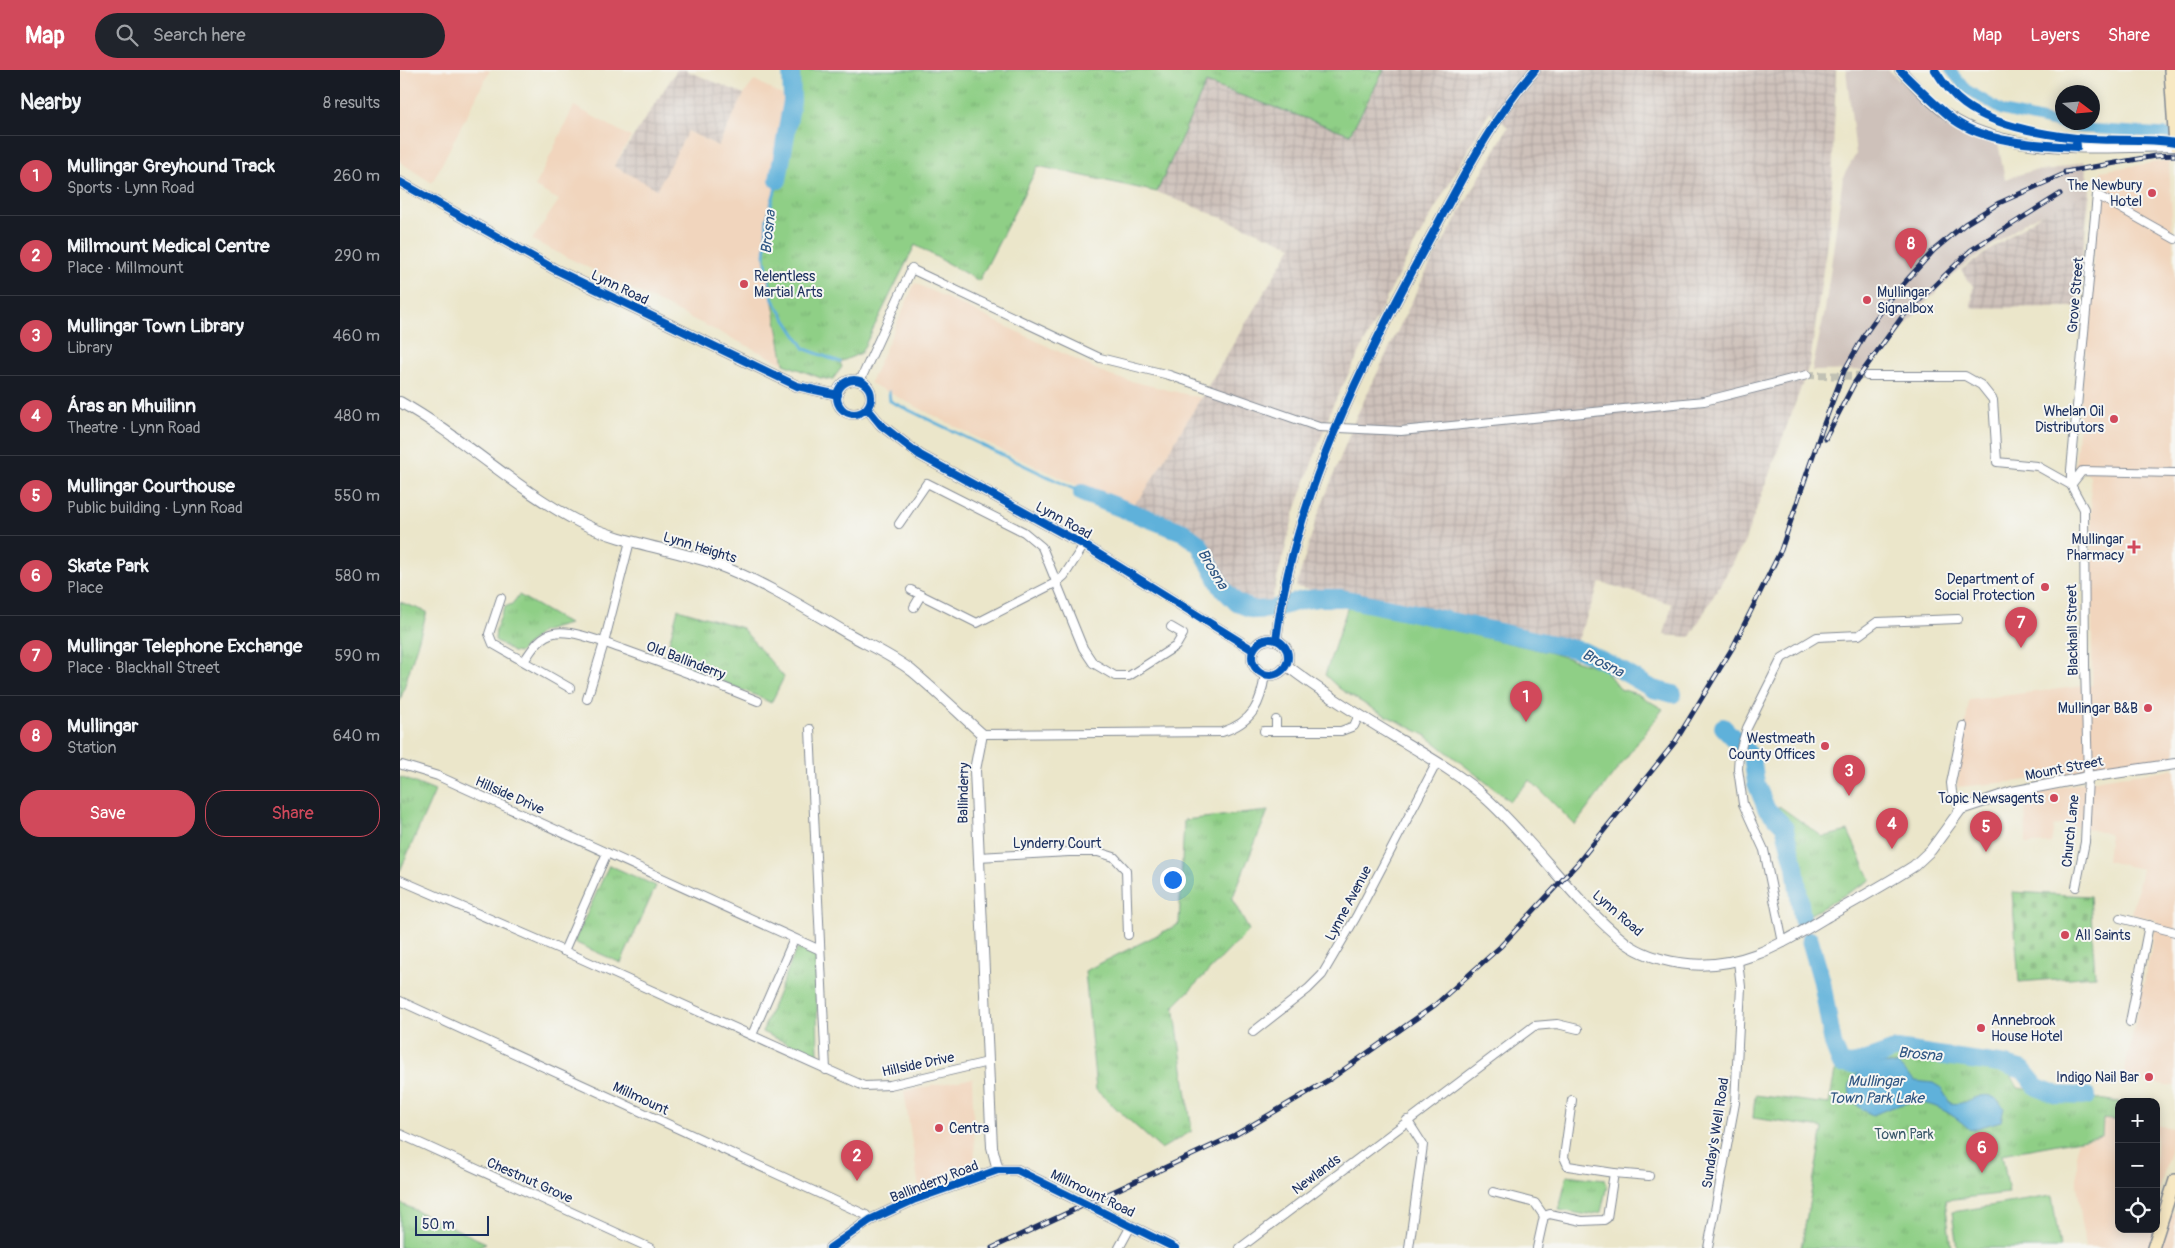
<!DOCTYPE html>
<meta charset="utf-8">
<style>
body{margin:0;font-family:Pangolin,sans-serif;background:#20242c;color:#f1f3f6}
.controls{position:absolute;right:15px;bottom:15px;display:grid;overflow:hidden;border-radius:10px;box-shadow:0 2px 12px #0003}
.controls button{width:45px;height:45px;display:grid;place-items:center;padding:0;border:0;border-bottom:1px solid #363941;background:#171b24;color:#f1f3f6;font:25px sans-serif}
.compass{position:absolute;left:1655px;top:15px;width:45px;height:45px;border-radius:50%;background:#171b24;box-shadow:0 2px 12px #0003;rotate:106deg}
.scale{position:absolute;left:15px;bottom:12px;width:74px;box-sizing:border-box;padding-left:5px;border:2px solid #1b2f5e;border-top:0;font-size:14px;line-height:18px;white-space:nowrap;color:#1b2f5e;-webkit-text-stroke:4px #f6f6f2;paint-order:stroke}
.you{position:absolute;left:772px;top:809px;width:18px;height:18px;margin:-12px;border:4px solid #fff;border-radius:50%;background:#1a73e8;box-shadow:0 0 0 8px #1a73e833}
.badge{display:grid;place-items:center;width:32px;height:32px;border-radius:50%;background:#d1495b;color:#fff;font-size:16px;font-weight:700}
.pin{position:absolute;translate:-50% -41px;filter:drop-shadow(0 1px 2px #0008)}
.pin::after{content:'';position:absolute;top:26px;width:18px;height:15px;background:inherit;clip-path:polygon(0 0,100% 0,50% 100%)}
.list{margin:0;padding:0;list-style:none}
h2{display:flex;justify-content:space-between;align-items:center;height:65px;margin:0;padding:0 20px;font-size:21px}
h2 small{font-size:16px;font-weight:400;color:#9ea1a6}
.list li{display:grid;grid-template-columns:32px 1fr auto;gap:15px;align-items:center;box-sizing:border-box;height:80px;padding:0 20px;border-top:1px solid #363941}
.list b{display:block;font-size:19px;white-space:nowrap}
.list p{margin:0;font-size:16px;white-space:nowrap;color:#9ea1a6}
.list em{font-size:16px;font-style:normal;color:#9ea1a6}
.actions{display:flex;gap:10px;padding:15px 20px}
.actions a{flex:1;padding:11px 0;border:1px solid #d1495b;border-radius:20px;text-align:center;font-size:18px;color:#d1495b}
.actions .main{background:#d1495b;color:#fff}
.icon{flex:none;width:28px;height:28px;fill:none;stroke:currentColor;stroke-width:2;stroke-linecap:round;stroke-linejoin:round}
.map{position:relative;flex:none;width:1775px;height:1178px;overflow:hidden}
header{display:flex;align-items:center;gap:30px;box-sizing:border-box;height:70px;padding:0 25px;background:#d1495b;color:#fff}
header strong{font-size:24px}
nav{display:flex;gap:28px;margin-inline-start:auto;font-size:18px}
.search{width:350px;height:45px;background:#20242c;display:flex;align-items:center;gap:12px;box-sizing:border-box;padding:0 18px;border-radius:28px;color:#9ea1a6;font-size:19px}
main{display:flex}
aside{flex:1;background:#171b24}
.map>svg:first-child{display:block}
.built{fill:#f1d5bd}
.industrial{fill:url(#industrial-grid)}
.railway{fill:#cec1ba}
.grass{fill:url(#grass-tufts);stroke:#557f72}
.cemetery{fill:url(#cemetery-stones);stroke:#557f72}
.pitch{fill:#8fcf86;stroke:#557f72}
.water{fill:#5fb1da;stroke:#3d709c}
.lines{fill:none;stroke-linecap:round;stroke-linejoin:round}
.stream{stroke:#5fb1da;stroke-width:3}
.canal{stroke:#5fb1da;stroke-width:10}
.river{stroke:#5fb1da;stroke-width:18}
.minor-tunnel{stroke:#c1c1b4;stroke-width:8;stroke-dasharray:8 4;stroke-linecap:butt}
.minor-casing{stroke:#838a94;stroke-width:10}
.tertiary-casing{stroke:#838a94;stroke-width:12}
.secondary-casing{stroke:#838a94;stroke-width:14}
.minor{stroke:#fff;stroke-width:8}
.tertiary{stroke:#fff;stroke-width:10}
.secondary{stroke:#f7e8c3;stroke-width:11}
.rail-casing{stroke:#1b2f5e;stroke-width:5}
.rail{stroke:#f6f6f2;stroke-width:3;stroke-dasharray:9;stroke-linecap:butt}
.cycleway-casing{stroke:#f6f6f2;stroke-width:11}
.cycleway{stroke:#0057b8;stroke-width:8}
.poi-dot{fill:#d1495b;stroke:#f6f6f2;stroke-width:2}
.labels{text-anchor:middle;stroke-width:4;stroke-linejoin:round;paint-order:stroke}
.poi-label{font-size:14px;fill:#1b2f5e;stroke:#f6f6f2;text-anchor:end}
.street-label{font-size:14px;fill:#1b2f5e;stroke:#f6f6f2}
.park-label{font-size:14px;fill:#385768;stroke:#f6f6f2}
.water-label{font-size:15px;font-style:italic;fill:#2f5683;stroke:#f6f6f2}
</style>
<header>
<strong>Map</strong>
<div class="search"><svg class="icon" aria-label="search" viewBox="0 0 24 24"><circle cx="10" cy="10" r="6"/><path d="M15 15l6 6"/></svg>Search here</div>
<nav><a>Map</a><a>Layers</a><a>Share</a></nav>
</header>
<main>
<aside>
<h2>Nearby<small>8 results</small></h2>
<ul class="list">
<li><span class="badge">1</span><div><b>Mullingar Greyhound Track</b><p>Sports · Lynn Road</p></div><em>260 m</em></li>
<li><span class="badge">2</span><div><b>Millmount Medical Centre</b><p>Place · Millmount</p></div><em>290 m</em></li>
<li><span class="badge">3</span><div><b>Mullingar Town Library</b><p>Library</p></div><em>460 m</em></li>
<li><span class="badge">4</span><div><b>Áras an Mhuilinn</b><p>Theatre · Lynn Road</p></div><em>480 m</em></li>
<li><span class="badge">5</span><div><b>Mullingar Courthouse</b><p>Public building · Lynn Road</p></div><em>550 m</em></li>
<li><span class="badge">6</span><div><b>Skate Park</b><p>Place</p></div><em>580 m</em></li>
<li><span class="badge">7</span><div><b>Mullingar Telephone Exchange</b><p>Place · Blackhall Street</p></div><em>590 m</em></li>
<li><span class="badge">8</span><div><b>Mullingar</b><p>Station</p></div><em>640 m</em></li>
</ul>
<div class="actions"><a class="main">Save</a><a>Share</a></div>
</aside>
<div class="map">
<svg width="1775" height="1178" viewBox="0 0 1775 1178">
<defs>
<pattern id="industrial-grid" width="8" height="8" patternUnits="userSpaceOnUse" patternTransform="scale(1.25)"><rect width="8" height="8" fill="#cec1ba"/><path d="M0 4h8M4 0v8" fill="none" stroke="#b0a6a2"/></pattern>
<pattern id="grass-tufts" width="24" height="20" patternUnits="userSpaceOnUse" patternTransform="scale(1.25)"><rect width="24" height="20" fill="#8fcf86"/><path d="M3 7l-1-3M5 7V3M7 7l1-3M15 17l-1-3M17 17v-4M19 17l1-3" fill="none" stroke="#7bb276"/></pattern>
<pattern id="cemetery-stones" width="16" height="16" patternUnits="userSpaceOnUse" patternTransform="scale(1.25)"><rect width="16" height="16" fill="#8fcf86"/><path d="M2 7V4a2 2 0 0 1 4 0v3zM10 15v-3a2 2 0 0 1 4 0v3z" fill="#7bb276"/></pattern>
</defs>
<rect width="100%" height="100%" fill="#f6f6f2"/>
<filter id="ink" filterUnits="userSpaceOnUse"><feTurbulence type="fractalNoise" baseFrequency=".02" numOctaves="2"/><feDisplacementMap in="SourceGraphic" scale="10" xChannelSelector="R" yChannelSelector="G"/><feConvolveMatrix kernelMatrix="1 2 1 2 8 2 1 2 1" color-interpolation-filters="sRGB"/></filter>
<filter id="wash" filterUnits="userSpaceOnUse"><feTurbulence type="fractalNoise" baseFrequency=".0096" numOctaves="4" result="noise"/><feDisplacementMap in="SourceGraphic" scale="20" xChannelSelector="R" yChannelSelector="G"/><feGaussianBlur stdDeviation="1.12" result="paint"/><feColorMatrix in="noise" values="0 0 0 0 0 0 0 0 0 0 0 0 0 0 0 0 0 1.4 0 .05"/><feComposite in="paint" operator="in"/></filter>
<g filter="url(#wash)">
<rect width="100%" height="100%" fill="#ebe6ca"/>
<g class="built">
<polygon points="0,0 90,0 32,113 0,92"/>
<polygon points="355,10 392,31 378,110 367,149 365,188 384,294 132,170 159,130 135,117 174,36 231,67 214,96 288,61 318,76 344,24"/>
<polygon points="1769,90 1775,212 1775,687 1620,711 1557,717 1569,630 1692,615 1692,466 1690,405 1675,396 1701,101"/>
<polygon points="515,213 710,306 801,328 744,423 729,439 605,382 470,313"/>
<polygon points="1775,699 1775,1016 1723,1009 1757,851 1732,844 1742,799 1707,791 1710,764 1666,754 1654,756 1651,773 1626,774 1625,725 1705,708"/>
<polygon points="574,1008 572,1009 575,1090 545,1107 519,1117 504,1021"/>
<polygon points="1703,1049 1719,1051 1719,1159 1756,1159 1756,1146 1769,1148 1775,1140 1775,1178 1685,1178 1677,1114 1677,1072 1702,1066"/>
<polygon points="1756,1055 1773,1058 1770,1081 1756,1132"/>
</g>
<g class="industrial">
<polygon points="277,0 285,0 344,24 318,76 288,61 257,119 214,96"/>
<polygon points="984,0 1436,0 1431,143 1410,293 1344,473 1290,567 1264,565 1272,534 1200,512 1177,572 896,517 916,450 957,345 1025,204 1108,57 1090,41 1006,190 932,337 895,441 870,536 854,538 828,523 785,461 729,439 744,423 892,176 757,122 806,12 950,64"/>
<polygon points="1685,121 1690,121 1676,237 1571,238 1573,216 1561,200 1652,137"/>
</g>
<polygon class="railway" points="1446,0 1488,0 1538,45 1571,66 1598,73 1605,109 1631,101 1653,100 1684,91 1690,121 1629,150 1558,200 1526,232 1477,288 1470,300 1412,301 1425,240 1443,107 1456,84"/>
<g class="grass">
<polygon points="391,0 984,0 950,64 806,13 757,122 638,96 579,211 515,175 461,283 440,292 442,297 432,310 421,308 384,294 365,188 367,149 378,110 392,31"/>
<polygon points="119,525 169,554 141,562 119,583 113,582 95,570 96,558 105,537 112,534"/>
<polygon points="0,532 27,542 0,631"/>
<polygon points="278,539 342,558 384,607 371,633 357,626 265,588"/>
<polygon points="0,707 35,721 0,801"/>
<path d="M1379 736 1423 767 1448 761 1471 810 1402 849C1398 818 1396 769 1375 747Z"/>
<polygon points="868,741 832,829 849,860 774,936 792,1061 761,1079 696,1020 685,901 779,854 784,750"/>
<polygon points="209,795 256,816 221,893 174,872"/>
<polygon points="397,878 416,887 418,987 362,962"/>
<polygon points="1502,983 1607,997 1618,1018 1719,1032 1719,1051 1703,1049 1702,1066 1602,1084 1609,1123 1545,1130 1551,1178 1401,1178 1423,1058 1353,1048 1355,1025 1429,1034 1436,996 1455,997"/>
<polygon points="1167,1105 1205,1110 1207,1115 1201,1142 1188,1145 1159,1140"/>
<polygon points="0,1133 86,1173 75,1178 0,1178"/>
</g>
<polygon class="cemetery" points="1612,822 1690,826 1695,906 1619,912"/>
<g class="pitch">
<polygon points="948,536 1148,582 1204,599 1220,619 1237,624 1263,639 1175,755 1130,710 1110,731 1025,665 973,639 940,619 925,605"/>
<polygon points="1652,1126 1660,1178 1557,1178 1552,1142"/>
</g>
<path class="water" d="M1485 993 1498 995 1515 1011 1533 1013 1541 1018 1550 1033C1571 1038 1586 1010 1604 1038L1601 1051 1570 1060C1554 1044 1527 1027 1503 1034 1493 1036 1483 1041 1473 1045 1452 1037 1438 1016 1462 1000 1468 996 1478 995 1485 993Z"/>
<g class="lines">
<g class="stream">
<polyline points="378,110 367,149 365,188 373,230 405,279 440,292"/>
<polyline points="489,322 490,331 682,423"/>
</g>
<polyline class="canal" points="1550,0 1566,19 1603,41 1677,58 1775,64"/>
<g class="river">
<polyline points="378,110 392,31 391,0"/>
<polyline points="682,423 783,462 799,474 822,518 837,533 855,540 872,539 903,530 918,528 941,528 1006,541 1183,581 1212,595 1253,619 1273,624"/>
<polyline points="1323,657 1352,687 1356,713 1366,738 1384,756 1395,797 1402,849"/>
<polyline points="1410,870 1422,912 1433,974 1441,994 1453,995 1497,979 1606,995 1623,1000 1637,1017 1658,1025 1687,1026"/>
</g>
</g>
</g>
<g filter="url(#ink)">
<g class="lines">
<polyline class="minor-tunnel" points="1407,305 1467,306"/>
<defs>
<g id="minor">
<polyline points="511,199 700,288 769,305 919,357 1001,361 1304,331 1407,305"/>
<polyline points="1467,306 1565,306 1581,315 1593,330 1597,392 1637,396 1671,415"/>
<polyline points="460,311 512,198"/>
<polyline points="1671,415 1682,401 1775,403"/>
<polyline points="499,454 527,413 624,462 642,477 683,578 693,593 715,606 729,606 776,576 783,564 771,557"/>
<polyline points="511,520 577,553 657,512 664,506 684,475"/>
<polyline points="101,528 89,564 93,574 170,618"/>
<polyline points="514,537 521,525"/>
<path d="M124 591C132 580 139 566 154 563 173 559 207 574 225 580 270 596 314 613 358 631"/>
<polyline points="187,629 204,573 230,471"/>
<polyline points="410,659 426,1000"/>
<polyline points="864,661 941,661 954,656 959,645"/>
<polyline points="876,661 876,650"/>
<path d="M582 664 822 662C853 652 861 634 865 604"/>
<polyline points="2,695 38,706 420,880"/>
<polyline points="1561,739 1552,722 1551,713 1563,656"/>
<polyline points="578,787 669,782 698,782 714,787 726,800 728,865"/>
<polyline points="0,810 164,881 464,1016 490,1015 588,992"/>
<polyline points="1676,817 1685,772 1688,707 1685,595 1684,439 1671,415 1671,400 1697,125 1775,169"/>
<polyline points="1720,848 1775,862"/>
<polyline points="1383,873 1364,780 1343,734 1338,699 1339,684 1347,658 1382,588 1417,567 1459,565 1477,552 1558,549"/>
<polyline points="164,881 207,783"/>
<polyline points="0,931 466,1145 470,1150"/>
<polyline points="1730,952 1749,855"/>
<polyline points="853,962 908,919 922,905 956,847 1037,692"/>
<polyline points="352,965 394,869"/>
<polyline points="1007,1050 1023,1075 1009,1178"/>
<polyline points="0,1064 250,1178"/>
<polyline points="1214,1103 1249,1106"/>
<polyline points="1093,1122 1135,1133 1144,1146"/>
<polyline points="719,1178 731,1156"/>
<polyline points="840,1178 1134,956 1157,954 1178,959"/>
<polyline points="1137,1178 1144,1146 1150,1144 1182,1151 1204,1150 1207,1148 1214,1103 1168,1096 1164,1087 1172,1030"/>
<polyline points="1308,1178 1335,1033 1341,917 1338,891"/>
</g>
<g id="tertiary">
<path d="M1500 0C1516 16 1537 40 1557 51 1618 86 1707 77 1775 76"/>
<polyline points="0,112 156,200 397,316 438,325"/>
<circle cx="454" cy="327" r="17"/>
<path d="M0 332C63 367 115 419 179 452 221 473 268 478 313 493 360 510 403 537 447 563 468 575 493 586 512 601 536 621 559 643 582 664L575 700 590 1036 592 1077 598 1100"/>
<polyline points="467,338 481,355 520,385 684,475 853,580"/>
<circle cx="870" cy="587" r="18"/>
<path d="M876 570C894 426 961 296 1029 170 1061 111 1090 51 1135 0"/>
<path d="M886 595C921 622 959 645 997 668 1029 687 1061 705 1088 730 1137 775 1174 832 1226 873 1241 884 1261 890 1279 893 1338 902 1380 875 1428 846 1457 830 1486 814 1514 796L1531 780 1561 739 1612 722 1688 707 1775 694"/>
<polyline points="430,1178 470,1150 513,1130 598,1100 617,1100 775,1178"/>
</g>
<g id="secondary">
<polyline points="1770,0 1775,75"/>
<polyline points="1753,1178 1775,1110"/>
</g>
</defs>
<use href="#minor" class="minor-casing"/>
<use href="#tertiary" class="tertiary-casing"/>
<use href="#secondary" class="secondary-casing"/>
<use href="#minor" class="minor"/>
<use href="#tertiary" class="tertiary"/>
<use href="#secondary" class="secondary"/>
<defs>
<g id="rail">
<polyline points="1665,102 1755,86 1775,85"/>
<polyline points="1425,369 1455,312 1502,247 1571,180 1660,124"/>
<polyline points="592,1178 835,1065 932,1008 1035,935 1100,877 1177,794 1275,672 1333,577 1381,480 1422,359 1444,301 1465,264 1490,229 1534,180 1565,154 1599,133 1671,101"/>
</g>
</defs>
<use href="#rail" class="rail-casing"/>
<use href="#rail" class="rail"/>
<defs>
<g id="cycleway">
<path d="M1500 0C1517 17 1535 35 1554 50 1586 73 1639 75 1677 77L1676 68"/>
<path d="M1535 0C1543 13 1552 25 1564 34 1592 55 1642 64 1676 68 1709 72 1743 67 1775 73"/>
<polyline points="0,112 156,200 397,316 438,325"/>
<circle cx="454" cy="327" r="17"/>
<polyline points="467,338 481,355 520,385 684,475 853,580"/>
<circle cx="870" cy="587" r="18"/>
<path d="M876 570C894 426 961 296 1029 170 1061 111 1090 51 1135 0"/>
<polyline points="430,1178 470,1150 513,1130 598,1100 617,1100 775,1178"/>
</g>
</defs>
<use href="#cycleway" class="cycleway-casing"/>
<use href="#cycleway" class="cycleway"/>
</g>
</g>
<g class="poi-dot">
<circle cx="1752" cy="123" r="5"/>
<circle cx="344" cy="214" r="5"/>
<circle cx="1467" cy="230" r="5"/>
<circle cx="1714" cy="349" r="5"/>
<path d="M1731.5 469.5h5v5h5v5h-5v5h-5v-5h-5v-5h5z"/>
<circle cx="1645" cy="517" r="5"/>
<circle cx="1748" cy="638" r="5"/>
<circle cx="1425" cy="676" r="5"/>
<circle cx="1654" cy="728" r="5"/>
<circle cx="1665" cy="865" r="5"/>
<circle cx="1581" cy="958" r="5"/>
<circle cx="1749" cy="1007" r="5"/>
<circle cx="539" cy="1058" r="5"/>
</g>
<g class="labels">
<g class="poi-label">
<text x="1742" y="120">The Newbury<tspan x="1742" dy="16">Hotel</tspan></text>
<text x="354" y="211" text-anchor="start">Relentless<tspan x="354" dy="16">Martial Arts</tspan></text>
<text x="1477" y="227" text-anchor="start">Mullingar<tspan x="1477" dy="16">Signalbox</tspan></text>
<text x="1704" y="346">Whelan Oil<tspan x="1704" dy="16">Distributors</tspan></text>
<text x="1724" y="474">Mullingar<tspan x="1724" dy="16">Pharmacy</tspan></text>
<text x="1635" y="514">Department of<tspan x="1635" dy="16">Social Protection</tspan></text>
<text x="1738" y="643">Mullingar B&amp;B</text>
<text x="1415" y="673">Westmeath<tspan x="1415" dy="16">County Offices</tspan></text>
<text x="1644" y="733">Topic Newsagents</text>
<text x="1675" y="870" text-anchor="start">All Saints</text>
<text x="1591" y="955" text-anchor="start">Annebrook<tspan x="1591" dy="16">House Hotel</tspan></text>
<text x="1739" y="1012">Indigo Nail Bar</text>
<text x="549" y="1063" text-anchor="start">Centra</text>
</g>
<g class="street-label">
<text transform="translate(220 217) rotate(26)" y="5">Lynn Road</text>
<text transform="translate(1675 225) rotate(-85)" y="5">Grove Street</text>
<text transform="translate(664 450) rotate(29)" y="5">Lynn Road</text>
<text transform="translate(300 477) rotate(17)" y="5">Lynn Heights</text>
<text transform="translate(1672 560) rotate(-91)" y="5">Blackhall Street</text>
<text transform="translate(286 590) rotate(21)" y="5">Old Ballinderry</text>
<text transform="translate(1664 698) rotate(-11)" y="5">Mount Street</text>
<text transform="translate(563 723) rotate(-89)" y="5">Ballinderry</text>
<text transform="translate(110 725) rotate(24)" y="5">Hillside Drive</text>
<text transform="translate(1670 761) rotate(-84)" y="5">Church Lane</text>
<text x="657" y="778">Lynderry Court</text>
<text transform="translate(948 833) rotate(-62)" y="5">Lynne Avenue</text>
<text transform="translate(1218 843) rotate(41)" y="5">Lynn Road</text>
<text transform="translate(518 994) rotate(-12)" y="5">Hillside Drive</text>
<text transform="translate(241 1028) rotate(25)" y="5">Millmount</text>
<text transform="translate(1315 1063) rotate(-81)" y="5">Sunday's Well Road</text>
<text transform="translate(916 1104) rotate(-37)" y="5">Newlands</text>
<text transform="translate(130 1110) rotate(24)" y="5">Chestnut Grove</text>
<text transform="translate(534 1111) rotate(-21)" y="5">Ballinderry Road</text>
<text transform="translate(693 1123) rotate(26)" y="5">Millmount Road</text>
</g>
<g class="park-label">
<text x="1504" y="1069">Town Park</text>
</g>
<g class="water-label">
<text transform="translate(368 162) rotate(-84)" y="5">Brosna</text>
<text transform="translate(813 499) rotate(59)" y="5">Brosna</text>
<text transform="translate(1203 593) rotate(27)" y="5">Brosna</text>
<text transform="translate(1520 984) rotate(5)" y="5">Brosna</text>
<text x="1476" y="1016">Mullingar<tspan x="1476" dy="17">Town Park Lake</tspan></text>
</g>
</g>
</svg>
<div class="controls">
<button>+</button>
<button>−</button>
<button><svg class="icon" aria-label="locate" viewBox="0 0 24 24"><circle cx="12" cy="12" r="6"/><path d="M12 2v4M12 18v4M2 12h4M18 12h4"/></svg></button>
</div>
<svg class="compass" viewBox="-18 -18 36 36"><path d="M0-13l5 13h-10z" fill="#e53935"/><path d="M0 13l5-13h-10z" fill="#9ea1a6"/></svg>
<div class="scale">50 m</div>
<div class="you"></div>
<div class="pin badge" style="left:1126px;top:652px">1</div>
<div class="pin badge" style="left:457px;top:1111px">2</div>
<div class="pin badge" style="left:1449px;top:726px">3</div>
<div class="pin badge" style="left:1492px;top:779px">4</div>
<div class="pin badge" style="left:1586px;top:782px">5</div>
<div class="pin badge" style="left:1582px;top:1103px">6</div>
<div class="pin badge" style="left:1621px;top:578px">7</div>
<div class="pin badge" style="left:1511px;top:199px">8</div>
</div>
</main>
